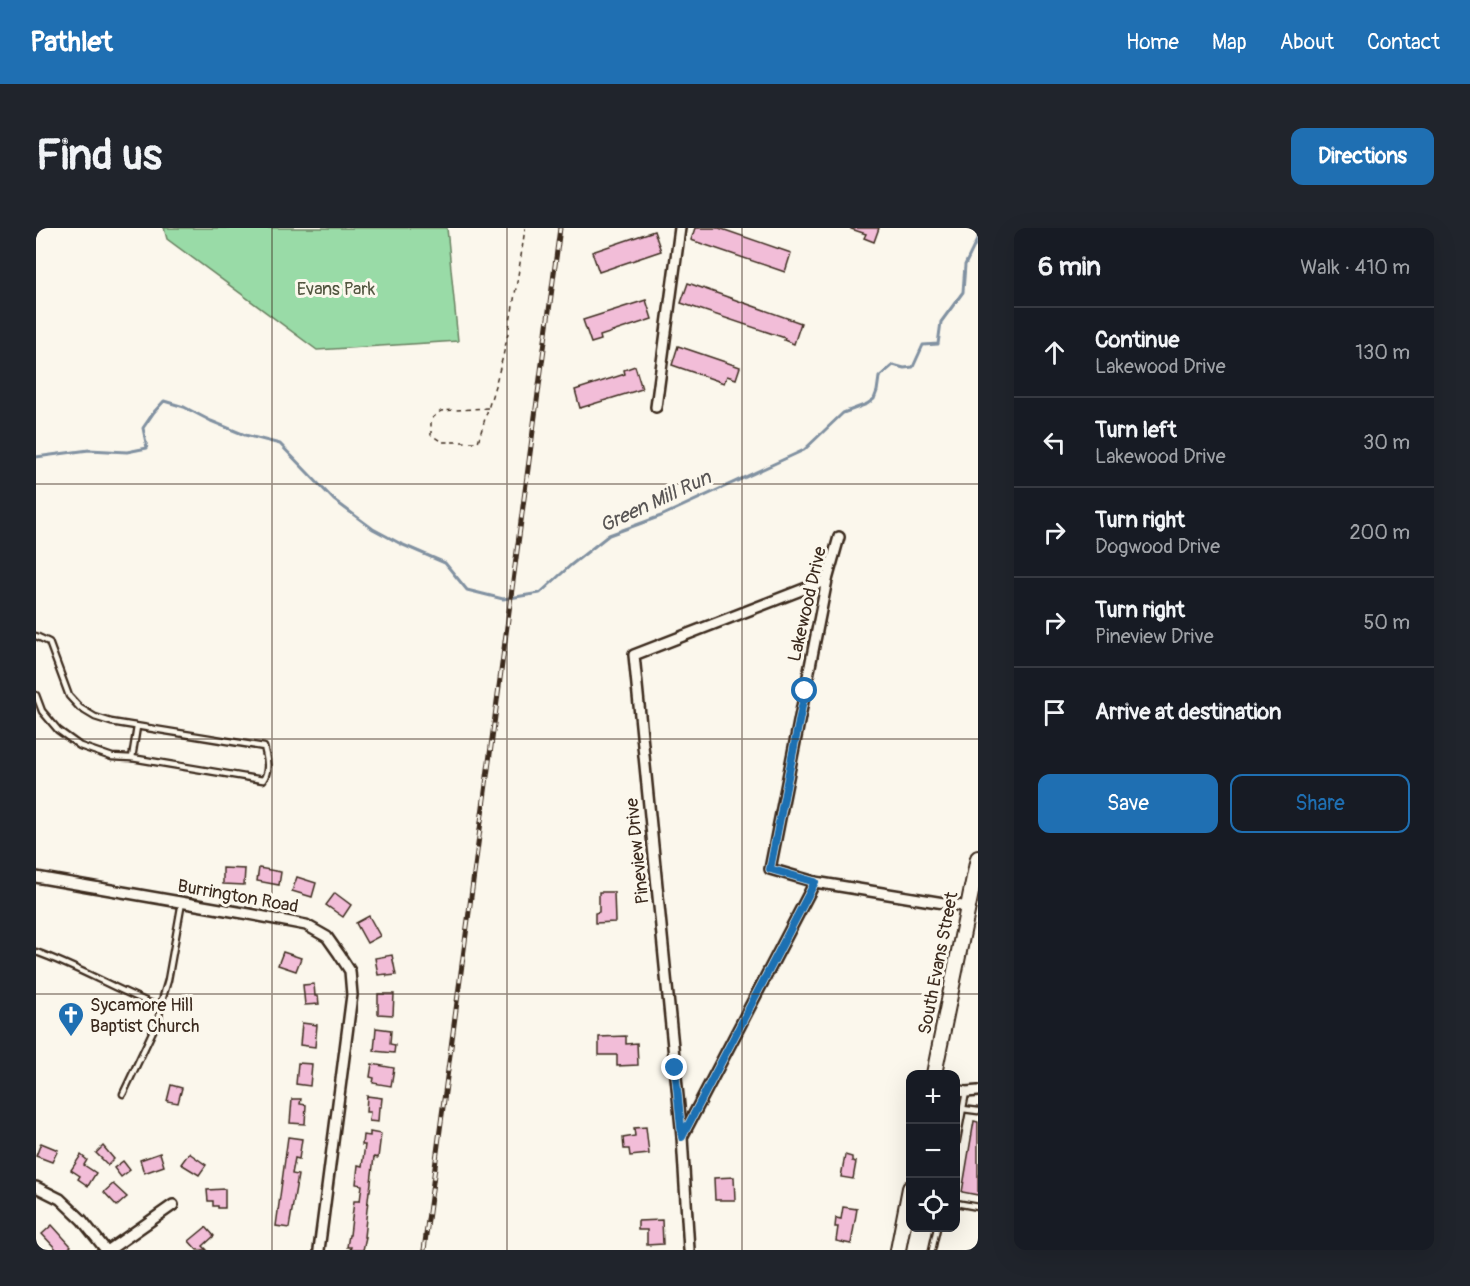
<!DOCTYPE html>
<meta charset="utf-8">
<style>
body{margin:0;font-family:Pangolin,sans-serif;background:#20242c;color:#f1f3f6}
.controls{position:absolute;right:18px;bottom:18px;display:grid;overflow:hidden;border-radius:12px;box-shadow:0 6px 24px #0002}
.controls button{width:54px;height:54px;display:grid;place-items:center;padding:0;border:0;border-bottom:2px solid #363941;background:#171b24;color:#f1f3f6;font:30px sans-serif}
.stop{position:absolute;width:18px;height:18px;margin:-14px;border:4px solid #1f6fb2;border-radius:50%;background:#fff}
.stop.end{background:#1f6fb2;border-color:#fff;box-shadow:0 2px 6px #0008}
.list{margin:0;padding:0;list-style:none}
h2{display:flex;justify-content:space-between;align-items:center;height:78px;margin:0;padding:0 24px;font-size:26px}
h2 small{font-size:20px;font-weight:400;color:#9ea1a6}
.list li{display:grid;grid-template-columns:39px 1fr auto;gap:18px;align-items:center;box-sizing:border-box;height:90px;padding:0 24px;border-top:2px solid #363941}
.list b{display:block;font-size:22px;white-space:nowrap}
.list p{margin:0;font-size:20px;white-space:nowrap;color:#9ea1a6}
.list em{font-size:20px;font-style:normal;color:#9ea1a6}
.actions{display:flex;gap:12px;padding:18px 24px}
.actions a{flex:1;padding:14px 0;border:2px solid #1f6fb2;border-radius:12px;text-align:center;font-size:21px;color:#1f6fb2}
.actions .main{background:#1f6fb2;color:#fff}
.icon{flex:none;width:33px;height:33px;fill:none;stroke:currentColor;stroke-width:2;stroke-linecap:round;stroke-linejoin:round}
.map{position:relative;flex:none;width:942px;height:1022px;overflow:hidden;border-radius:12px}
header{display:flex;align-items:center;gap:36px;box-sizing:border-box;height:84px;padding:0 30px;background:#1f6fb2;color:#fff}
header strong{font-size:28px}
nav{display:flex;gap:33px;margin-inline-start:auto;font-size:21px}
.intro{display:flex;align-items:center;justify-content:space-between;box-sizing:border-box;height:144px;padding:0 36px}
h1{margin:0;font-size:42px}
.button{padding:15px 27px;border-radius:12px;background:#1f6fb2;color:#fff;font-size:21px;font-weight:700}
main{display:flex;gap:36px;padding:0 36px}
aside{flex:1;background:#171b24;border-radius:12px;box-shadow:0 6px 24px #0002}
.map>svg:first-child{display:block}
.green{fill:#99dba7;stroke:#6a8262;stroke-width:1.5}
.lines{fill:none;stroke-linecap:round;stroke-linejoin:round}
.stream{stroke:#8191a1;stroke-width:3}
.building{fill:#f2bdd8;stroke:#3b2a1e;stroke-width:1.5}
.lane-casing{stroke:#3b2a1e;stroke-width:9}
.street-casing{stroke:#3b2a1e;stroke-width:14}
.secondary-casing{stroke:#3b2a1e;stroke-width:18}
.path{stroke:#3b2a1e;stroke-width:1.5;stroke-dasharray:4.5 4.5;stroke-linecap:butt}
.lane{stroke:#fbf7ec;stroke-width:4.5}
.street{stroke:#fbf7ec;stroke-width:9}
.secondary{stroke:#fbf7ec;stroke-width:14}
.rail-casing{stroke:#3b2a1e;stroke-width:5}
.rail{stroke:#fbf7ec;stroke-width:3;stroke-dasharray:9;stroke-linecap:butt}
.route{stroke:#1f6fb2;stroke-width:8}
.grid{fill:none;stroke:#3b2a1e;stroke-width:1.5;stroke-opacity:0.55}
.labels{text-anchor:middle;stroke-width:6;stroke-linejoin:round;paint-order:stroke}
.park-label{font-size:18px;fill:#525640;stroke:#fbf7ec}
.street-label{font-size:18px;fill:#3b2a1e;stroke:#fbf7ec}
.poi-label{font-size:18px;fill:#3b2a1e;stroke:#fbf7ec;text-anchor:start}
.water-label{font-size:20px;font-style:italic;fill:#585554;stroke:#fbf7ec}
</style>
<header>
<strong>Pathlet</strong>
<nav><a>Home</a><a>Map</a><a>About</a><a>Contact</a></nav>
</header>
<div class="intro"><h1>Find us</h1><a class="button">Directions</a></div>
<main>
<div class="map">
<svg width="942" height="1022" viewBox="0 0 942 1022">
<rect width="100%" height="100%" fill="#fbf7ec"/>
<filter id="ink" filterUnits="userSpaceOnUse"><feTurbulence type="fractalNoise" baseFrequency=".0167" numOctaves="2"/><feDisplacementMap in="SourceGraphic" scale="12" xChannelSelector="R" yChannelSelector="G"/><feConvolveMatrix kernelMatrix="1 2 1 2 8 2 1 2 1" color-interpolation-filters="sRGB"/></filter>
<g filter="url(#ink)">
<polygon class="green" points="128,0 411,0 422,113 281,122 131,11"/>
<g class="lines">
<polyline class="stream" points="0,229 53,222 91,224 111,220 107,200 118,184 128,173 148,179 175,193 209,207 244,216 298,272 337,301 365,316 409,335 431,362 467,371 504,365 535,337 573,307 625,288 768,222 807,185 831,176 838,171 841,163 843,149 857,137 868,140 877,139 887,117 902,116 905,94 927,64 929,37 942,10"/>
</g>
<g class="building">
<polygon points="659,0 683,0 755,25 749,44 655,12"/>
<polygon points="816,0 843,0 838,14 828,10 830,6 815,1"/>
<polygon points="618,3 625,23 563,44 556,24"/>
<polygon points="652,55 765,95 758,116 748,112 749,110 645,75"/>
<polygon points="610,72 616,91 564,108 565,112 555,115 547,92"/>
<polygon points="642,118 704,139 700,151 691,148 688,155 636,137"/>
<polygon points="599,138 606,161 544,180 539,162 589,146 588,142"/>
<polygon points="187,640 209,641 208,657 187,656"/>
<polygon points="223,640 245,644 243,657 221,653"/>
<polygon points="261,649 280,655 276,669 256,663"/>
<polygon points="563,664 578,664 579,694 559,695 559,685 563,684"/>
<polygon points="299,665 315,677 307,689 290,677"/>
<polygon points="333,688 344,708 331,715 320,695"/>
<polygon points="247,724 265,730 260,743 242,737"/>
<polygon points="356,727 360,747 351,748 351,746 342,747 339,730"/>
<polygon points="278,756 279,768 282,768 283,776 269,777 267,757"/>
<polygon points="342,766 358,766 357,787 342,786"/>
<polygon points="266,795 281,797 279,819 264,817"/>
<polygon points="340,800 355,802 354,816 359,817 358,825 338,823"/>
<polygon points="590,808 590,816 601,815 602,837 581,838 581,827 563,827 563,809"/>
<polygon points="262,835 276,836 274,858 260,856"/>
<polygon points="336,836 358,840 355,858 337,855 338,850 334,849"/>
<polygon points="135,857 146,860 142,875 131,873"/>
<polygon points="331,868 346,870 345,879 343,879 342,894 333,893 334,884 330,884"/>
<polygon points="256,871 265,871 264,876 270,877 269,896 254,895"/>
<polygon points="938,893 942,894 942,967 926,964"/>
<polygon points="610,899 613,926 594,928 593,921 588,921 587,910 599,908 598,900"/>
<polygon points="334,904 345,906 342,930 338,929 334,963 333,963 328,1009 330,1009 327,1022 314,1022 315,1019 311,1019 313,1007 314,1007 318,973 324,973 326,957 320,956 322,937 326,938 329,917 326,917 327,907 334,908"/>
<polygon points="252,909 266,911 263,931 259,930 256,946 262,947 253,1000 240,998"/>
<polygon points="5,915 22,922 16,934 0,928"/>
<polygon points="67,918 78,931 72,937 60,925"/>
<polygon points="124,925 128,938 108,945 104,932"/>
<polygon points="153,925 170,937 163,947 145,936"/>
<polygon points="45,927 51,932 48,937 60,945 52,958 42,951 44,948 35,942"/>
<polygon points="809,927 816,929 816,933 820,934 817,951 805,949"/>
<polygon points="87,933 94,942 85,949 78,940"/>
<polygon points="698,949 699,972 679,972 678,950"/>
<polygon points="77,956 91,969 81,978 68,964"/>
<polygon points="189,961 189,980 182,980 182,978 177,978 177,973 172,973 171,962"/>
<polygon points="807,979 821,981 815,1016 800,1013 802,999 799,999 800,990 805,991"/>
<polygon points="626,992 627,1016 611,1017 611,1002 602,1002 602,993"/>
<polygon points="16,997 35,1018 31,1022 21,1022 6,1006"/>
<polygon points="170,999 178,1008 167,1018 171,1022 161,1022 153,1013"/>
</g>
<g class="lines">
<defs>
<g id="lane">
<path d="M0 408 13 414 33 468 44 480 59 489 75 494 228 519C231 530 234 543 227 552L96 530 76 529 44 518 22 502 6 483 0 467"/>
<polyline points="96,530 101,499"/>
<path d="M0 724C43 739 82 763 124 779"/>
<polyline points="87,866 123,790 124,779 132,752 146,674"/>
<polyline points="927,881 942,883"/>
<polyline points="920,917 930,864"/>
<polyline points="920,975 942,979"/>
<polyline points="896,1022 901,1000"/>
</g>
<g id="street">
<polyline points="620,179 644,0"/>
<polyline points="803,309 791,352 734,641 779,654 932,679"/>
<polyline points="0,649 213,686 270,697 291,709 303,726 314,743 316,767 283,1022"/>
<polyline points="920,862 930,864 942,863"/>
<polyline points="646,909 779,654"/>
<polyline points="0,959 24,971 46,992 70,1022"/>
<polyline points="73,1022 137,977"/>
<polyline points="653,1022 646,909 598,427 791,352"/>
</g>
<g id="secondary">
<polyline points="898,846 942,630"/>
<polyline points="862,1022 874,960"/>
</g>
</defs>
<use href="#lane" class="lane-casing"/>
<use href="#street" class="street-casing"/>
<use href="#secondary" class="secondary-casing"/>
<path class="path" d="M452 180 405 183 395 191V207L406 214H442C452 180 464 145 471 110 478 74 484 37 489 0"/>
<use href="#lane" class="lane"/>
<use href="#street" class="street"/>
<use href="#secondary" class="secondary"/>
<defs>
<polyline id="rail" points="388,1022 524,0"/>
</defs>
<use href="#rail" class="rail-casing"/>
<use href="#rail" class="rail"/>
</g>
</g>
<g class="lines" filter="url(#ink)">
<polyline class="route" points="639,840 646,909 779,654 734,641 769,463"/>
</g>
<path class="grid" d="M236 0V1022M471 0V1022M706 0V1022M0 256H942M0 511H942M0 766H942"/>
<defs>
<symbol id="church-pin" viewBox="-11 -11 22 30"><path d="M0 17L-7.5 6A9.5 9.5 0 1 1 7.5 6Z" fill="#1f6fb2" stroke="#fbf7ec"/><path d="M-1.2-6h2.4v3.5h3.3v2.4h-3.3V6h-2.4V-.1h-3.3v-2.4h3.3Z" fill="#fff"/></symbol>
</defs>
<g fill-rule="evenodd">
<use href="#church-pin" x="20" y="772" width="30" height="40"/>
</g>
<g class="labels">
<g class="park-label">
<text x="300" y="67">Evans Park</text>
</g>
<g class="street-label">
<text transform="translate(771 376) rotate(-77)" y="6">Lakewood Drive</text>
<text transform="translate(601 623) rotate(-96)" y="6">Pineview Drive</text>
<text transform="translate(202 668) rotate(10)" y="6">Burrington Road</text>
<text transform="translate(902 735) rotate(-79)" y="6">South Evans Street</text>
</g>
<g class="poi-label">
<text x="54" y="783">Sycamore Hill<tspan x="54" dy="21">Baptist Church</tspan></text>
</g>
<g class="water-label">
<text transform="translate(619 273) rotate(-25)" y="7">Green Mill Run</text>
</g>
</g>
</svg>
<div class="controls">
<button>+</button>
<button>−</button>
<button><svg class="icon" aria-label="locate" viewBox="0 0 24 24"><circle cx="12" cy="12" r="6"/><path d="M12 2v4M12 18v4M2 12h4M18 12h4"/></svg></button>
</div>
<div class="stop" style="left:769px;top:463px"></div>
<div class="stop end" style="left:639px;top:840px"></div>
</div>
<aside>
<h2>6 min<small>Walk · 410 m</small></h2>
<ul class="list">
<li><svg class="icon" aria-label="ahead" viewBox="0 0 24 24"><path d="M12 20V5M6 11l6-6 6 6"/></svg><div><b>Continue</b><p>Lakewood Drive</p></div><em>130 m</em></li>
<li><svg class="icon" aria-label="left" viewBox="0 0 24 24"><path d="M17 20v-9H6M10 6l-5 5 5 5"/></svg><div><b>Turn left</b><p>Lakewood Drive</p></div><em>30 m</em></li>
<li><svg class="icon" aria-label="right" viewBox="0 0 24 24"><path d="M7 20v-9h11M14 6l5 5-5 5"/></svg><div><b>Turn right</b><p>Dogwood Drive</p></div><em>200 m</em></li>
<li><svg class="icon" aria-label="right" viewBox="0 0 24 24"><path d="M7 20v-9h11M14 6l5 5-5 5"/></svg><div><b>Turn right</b><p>Pineview Drive</p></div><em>50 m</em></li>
<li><svg class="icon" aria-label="arrive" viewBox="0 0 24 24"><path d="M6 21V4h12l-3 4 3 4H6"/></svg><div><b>Arrive at destination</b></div></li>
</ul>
<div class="actions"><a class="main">Save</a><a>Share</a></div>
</aside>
</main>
